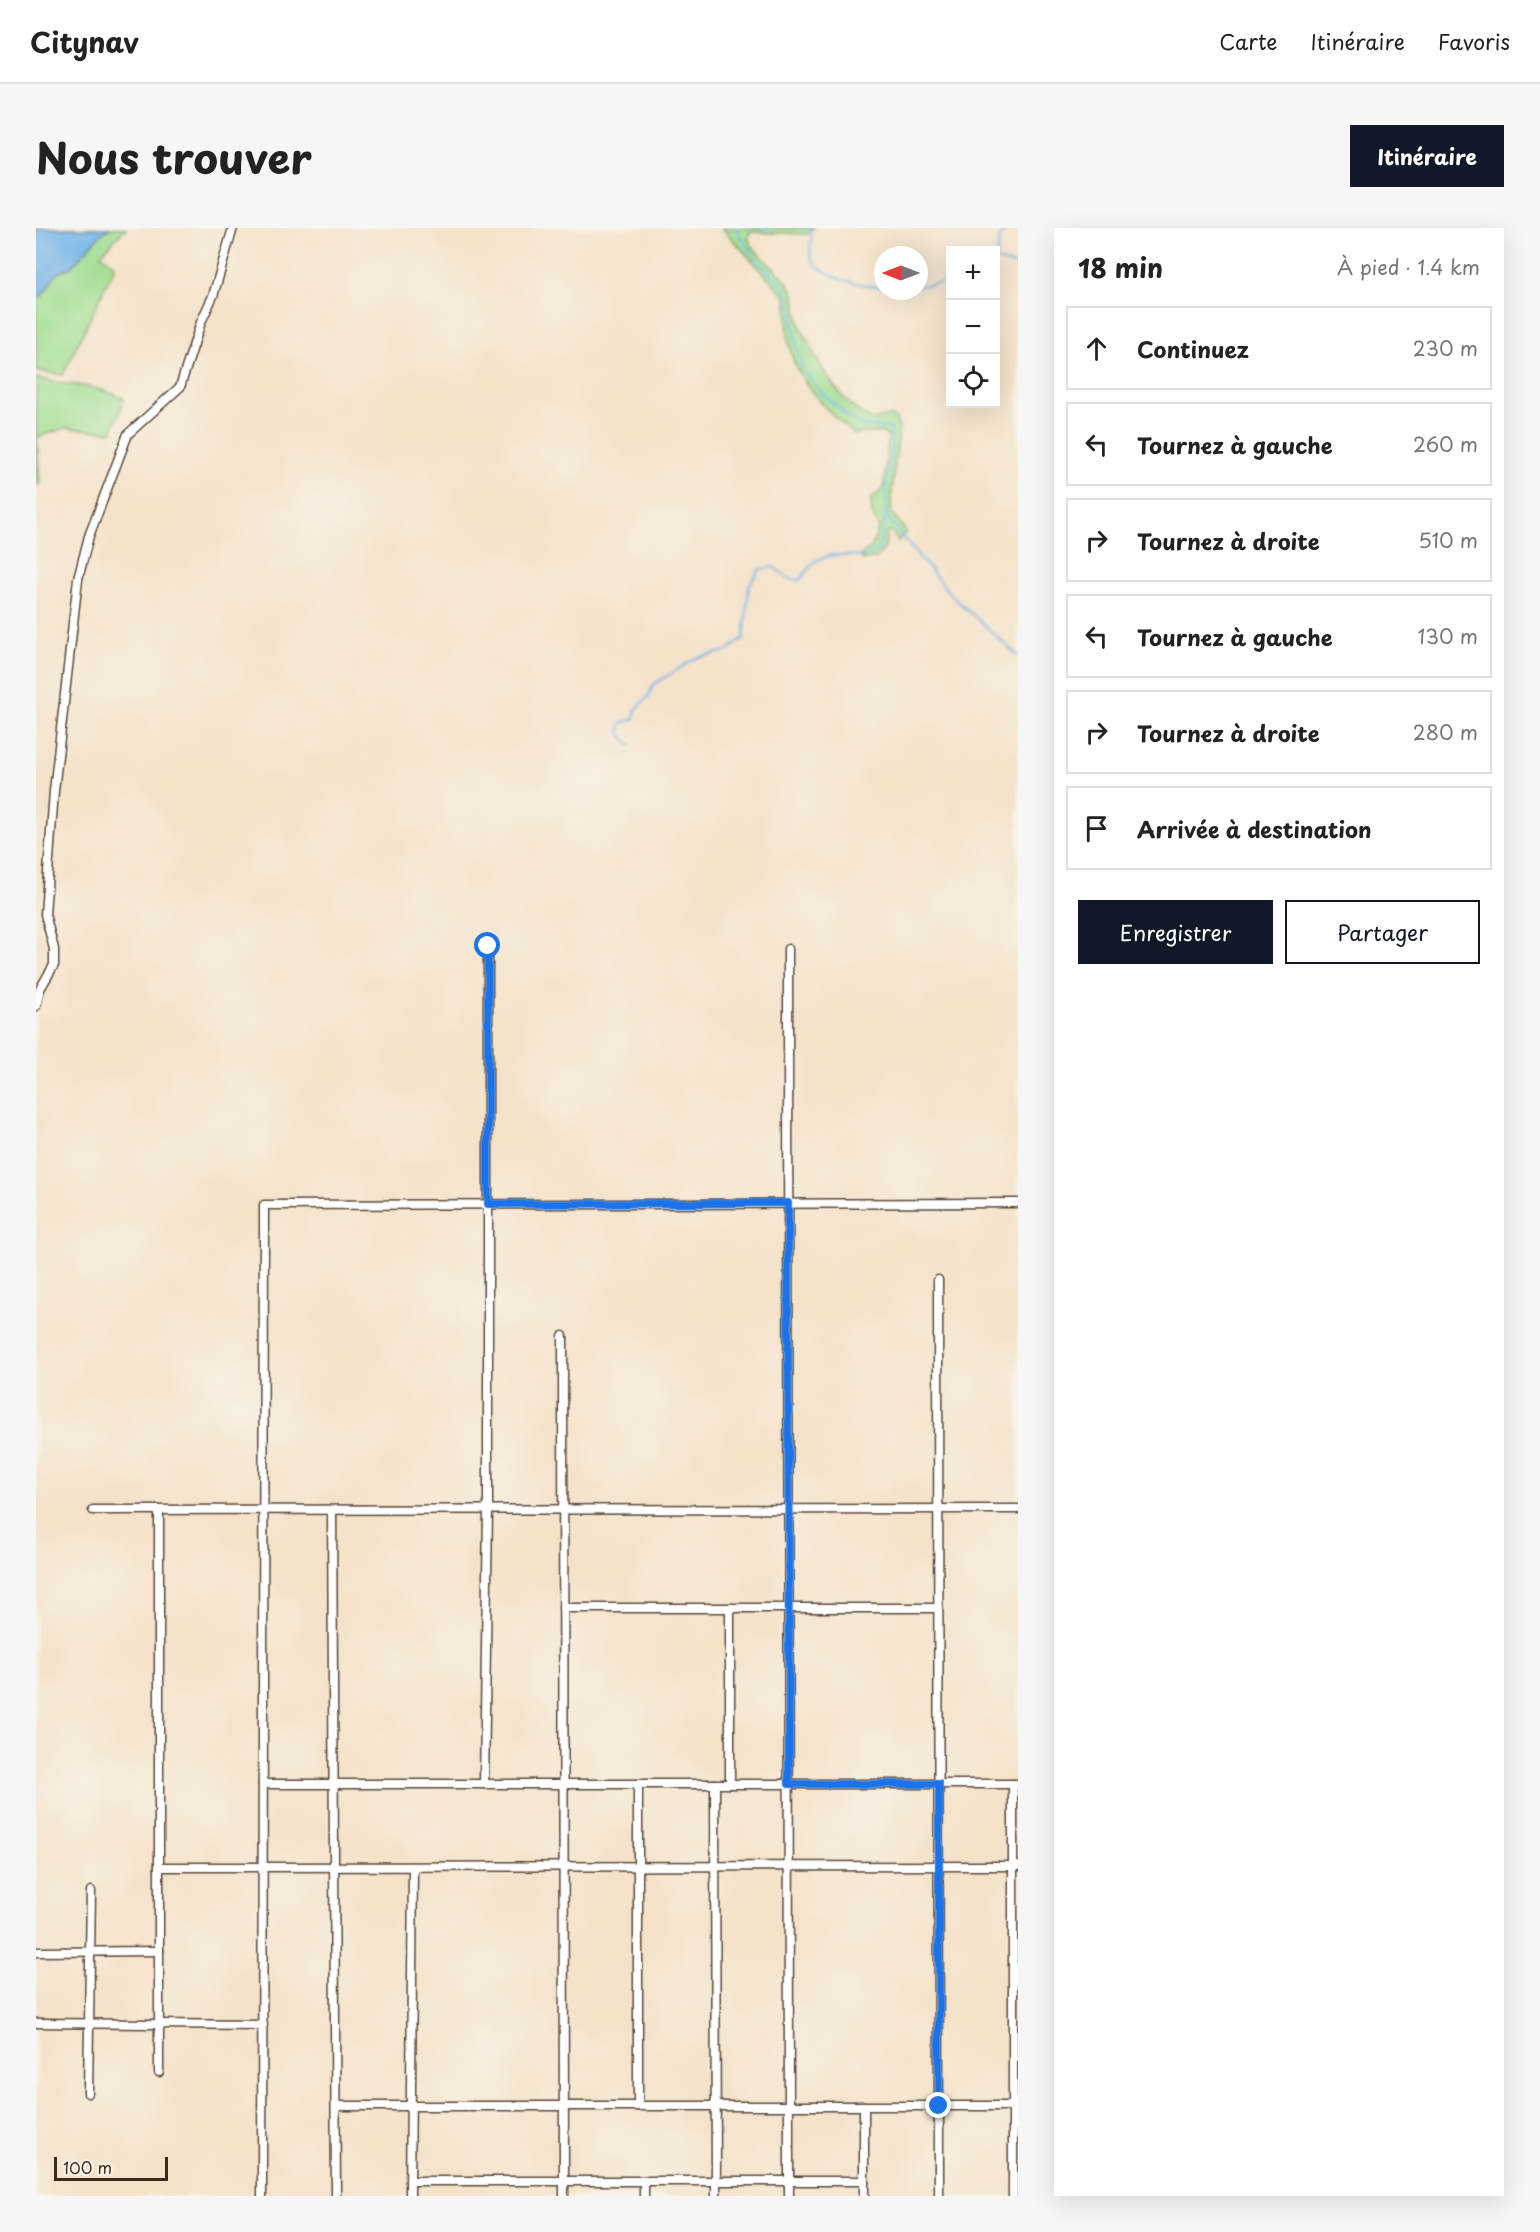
<!DOCTYPE html>
<html lang="fr">
<meta charset="utf-8">
<style>
body{margin:0;font-family:"Playpen Sans",sans-serif;background:#f6f6f6;color:#222}
.controls{position:absolute;right:18px;top:18px;display:grid;overflow:hidden;border-radius:0px;box-shadow:0 6px 24px #0002}
.controls button{width:54px;height:54px;display:grid;place-items:center;padding:0;border:0;border-bottom:2px solid #e0e0e0;background:#fff;color:#222;font:30px sans-serif}
.compass{position:absolute;left:838px;top:18px;width:54px;height:54px;border-radius:50%;background:#fff;box-shadow:0 6px 24px #0002;rotate:270deg}
.scale{position:absolute;left:18px;bottom:15px;width:114px;box-sizing:border-box;padding-left:6px;border:3px solid #3b2a1e;border-top:0;font-size:16px;line-height:21px;white-space:nowrap;color:#3b2a1e;-webkit-text-stroke:4px #f7f3e8;paint-order:stroke}
.stop{position:absolute;width:18px;height:18px;margin:-14px;border:4px solid #1a73e8;border-radius:50%;background:#fff}
.stop.end{background:#1a73e8;border-color:#fff;box-shadow:0 2px 6px #0008}
.list{margin:0;padding:0;list-style:none}
h2{display:flex;justify-content:space-between;align-items:center;height:78px;margin:0;padding:0 24px;font-size:26px}
h2 small{font-size:20px;font-weight:400;color:#767676}
.list li{display:grid;grid-template-columns:39px 1fr auto;gap:18px;align-items:center;box-sizing:border-box;height:84px;margin:0 12px 12px;padding:0 12px;border:2px solid #e0e0e0;border-radius:0px}
.list b{display:block;font-size:22px;white-space:nowrap}
.list em{font-size:20px;font-style:normal;color:#767676}
.actions{display:flex;gap:12px;padding:18px 24px}
.actions a{flex:1;padding:14px 0;border:2px solid #111827;border-radius:0px;text-align:center;font-size:21px;color:#111827}
.actions .main{background:#111827;color:#fff}
.icon{flex:none;width:33px;height:33px;fill:none;stroke:currentColor;stroke-width:2;stroke-linecap:round;stroke-linejoin:round}
.map{position:relative;flex:none;width:982px;height:1968px;overflow:hidden;border-radius:0px}
header{display:flex;align-items:center;gap:36px;box-sizing:border-box;height:84px;padding:0 30px;background:#fff;border-bottom:2px solid #e0e0e0}
header strong{font-size:28px}
nav{display:flex;gap:33px;margin-inline-start:auto;font-size:21px}
.intro{display:flex;align-items:center;justify-content:space-between;box-sizing:border-box;height:144px;padding:0 36px}
h1{margin:0;font-size:42px}
.button{padding:15px 27px;border-radius:0px;background:#111827;color:#fff;font-size:21px;font-weight:700}
main{display:flex;gap:36px;padding:0 36px}
aside{flex:1;background:#fff;border-radius:0px;box-shadow:0 6px 24px #0002}
.map>svg:first-child{display:block}
.green{fill:#a0de92;stroke:#6e8458;stroke-width:1.5}
.water{fill:#74b4e8;stroke:#586f83;stroke-width:1.5}
.lines{fill:none;stroke-linecap:round;stroke-linejoin:round}
.stream{stroke:#74b4e8;stroke-width:2}
.street-casing{stroke:#574638;stroke-width:11}
.street{stroke:#fff;stroke-width:8}
.route{stroke:#1a73e8;stroke-width:8}
</style>
<header>
<strong>Citynav</strong>
<nav><a>Carte</a><a>Itinéraire</a><a>Favoris</a></nav>
</header>
<div class="intro"><h1>Nous trouver</h1><a class="button">Itinéraire</a></div>
<main>
<div class="map">
<svg width="982" height="1968" viewBox="0 0 982 1968">
<rect width="100%" height="100%" fill="#f7f3e8"/>
<filter id="ink" filterUnits="userSpaceOnUse"><feTurbulence type="fractalNoise" baseFrequency=".0167" numOctaves="2"/><feDisplacementMap in="SourceGraphic" scale="12" xChannelSelector="R" yChannelSelector="G"/><feConvolveMatrix kernelMatrix="1 2 1 2 8 2 1 2 1" color-interpolation-filters="sRGB"/></filter>
<filter id="wash" filterUnits="userSpaceOnUse"><feTurbulence type="fractalNoise" baseFrequency=".008" numOctaves="4" result="noise"/><feDisplacementMap in="SourceGraphic" scale="24" xChannelSelector="R" yChannelSelector="G"/><feGaussianBlur stdDeviation="1.35" result="paint"/><feColorMatrix in="noise" values="0 0 0 0 0 0 0 0 0 0 0 0 0 0 0 0 0 1.4 0 .05"/><feComposite in="paint" operator="in"/></filter>
<g filter="url(#wash)">
<rect width="100%" height="100%" fill="#f4e2c9"/>
<g class="green">
<polygon points="74,0 90,0 65,26 79,38 27,147 0,143 0,72 6,68 21,45 35,39 65,6"/>
<path d="M686 0H778L771 6 714 4 712 9C720 32 745 40 756 62 762 74 760 90 766 102 782 134 803 177 837 192L853 188 859 190 863 199 855 273 856 285 870 304 862 313 855 304 851 305 849 320 839 331 826 332 825 327 835 320 843 299 836 286 835 271 848 260 852 208 845 204 818 206C792 184 759 152 753 116 750 101 753 85 750 69Z"/>
<path d="M0 150C30 158 61 156 88 171L76 204 30 200 1 209 4 256 0 257Z"/>
</g>
<polygon class="water" points="0,0 74,0 65,6 35,39 21,45 6,68 0,72"/>
<g class="lines">
<g class="stream">
<path d="M699 0 718 29 747 58 754 71 760 114 766 139 782 161 811 188 827 198 854 200C863 231 840 266 855 295L916 368 982 428"/>
<polyline points="728,0 737,0"/>
<path d="M774 0C777 9 773 19 775 29 780 48 830 59 847 59"/>
<polyline points="960,30 964,10 971,0"/>
<polyline points="960,32 982,38"/>
<polyline points="883,58 904,55 915,50"/>
<polyline points="595,518 584,505 586,495 599,491 599,483 612,469 618,456 662,429 691,423 708,410 713,357 724,341 737,339 756,352 764,352 779,333 795,327 833,328 843,321 850,287"/>
</g>
</g>
</g>
<g filter="url(#ink)">
<g class="lines">
<defs>
<g id="street">
<polyline points="752,721 753,1968"/>
<polyline points="0,778 4,761 18,737 18,721 9,686 18,563 42,351 53,308 92,206 144,159 165,94 177,68 197,0"/>
<polyline points="902,1052 903,1968"/>
<polyline points="527,1108 528,1968"/>
<polyline points="57,1282 982,1281"/>
<polyline points="123,1282 123,1844"/>
<polyline points="296,1282 300,1968"/>
<polyline points="527,1380 902,1380"/>
<polyline points="694,1380 694,1556"/>
<polyline points="227,1556 982,1556"/>
<polyline points="448,1556 452,1282 452,718"/>
<polyline points="602,1556 602,1878"/>
<polyline points="679,1556 680,1968"/>
<polyline points="977,1556 977,1968"/>
<polyline points="123,1639 982,1638"/>
<polyline points="0,1724 123,1723"/>
<polyline points="0,1795 227,1797"/>
<polyline points="52,1865 55,1663"/>
<polyline points="300,1878 982,1878"/>
<polyline points="828,1878 828,1968"/>
<polyline points="374,1953 828,1953"/>
<polyline points="608,1953 608,1968"/>
<polyline points="226,1968 228,977 982,975"/>
<polyline points="374,1968 377,1639"/>
</g>
</defs>
<use href="#street" class="street-casing"/>
<use href="#street" class="street"/>
</g>
</g>
<g class="lines" filter="url(#ink)">
<polyline class="route" points="452,718 452,976 752,975 753,1556 903,1556 903,1878"/>
</g>
</svg>
<div class="controls">
<button>+</button>
<button>−</button>
<button><svg class="icon" aria-label="locate" viewBox="0 0 24 24"><circle cx="12" cy="12" r="6"/><path d="M12 2v4M12 18v4M2 12h4M18 12h4"/></svg></button>
</div>
<svg class="compass" viewBox="-18 -18 36 36"><path d="M0-13l5 13h-10z" fill="#e53935"/><path d="M0 13l5-13h-10z" fill="#767676"/></svg>
<div class="scale">100 m</div>
<div class="stop" style="left:452px;top:718px"></div>
<div class="stop end" style="left:903px;top:1878px"></div>
</div>
<aside>
<h2>18 min<small>À pied · 1.4 km</small></h2>
<ul class="list">
<li><svg class="icon" aria-label="ahead" viewBox="0 0 24 24"><path d="M12 20V5M6 11l6-6 6 6"/></svg><div><b>Continuez</b></div><em>230 m</em></li>
<li><svg class="icon" aria-label="left" viewBox="0 0 24 24"><path d="M17 20v-9H6M10 6l-5 5 5 5"/></svg><div><b>Tournez à gauche</b></div><em>260 m</em></li>
<li><svg class="icon" aria-label="right" viewBox="0 0 24 24"><path d="M7 20v-9h11M14 6l5 5-5 5"/></svg><div><b>Tournez à droite</b></div><em>510 m</em></li>
<li><svg class="icon" aria-label="left" viewBox="0 0 24 24"><path d="M17 20v-9H6M10 6l-5 5 5 5"/></svg><div><b>Tournez à gauche</b></div><em>130 m</em></li>
<li><svg class="icon" aria-label="right" viewBox="0 0 24 24"><path d="M7 20v-9h11M14 6l5 5-5 5"/></svg><div><b>Tournez à droite</b></div><em>280 m</em></li>
<li><svg class="icon" aria-label="arrive" viewBox="0 0 24 24"><path d="M6 21V4h12l-3 4 3 4H6"/></svg><div><b>Arrivée à destination</b></div></li>
</ul>
<div class="actions"><a class="main">Enregistrer</a><a>Partager</a></div>
</aside>
</main>
